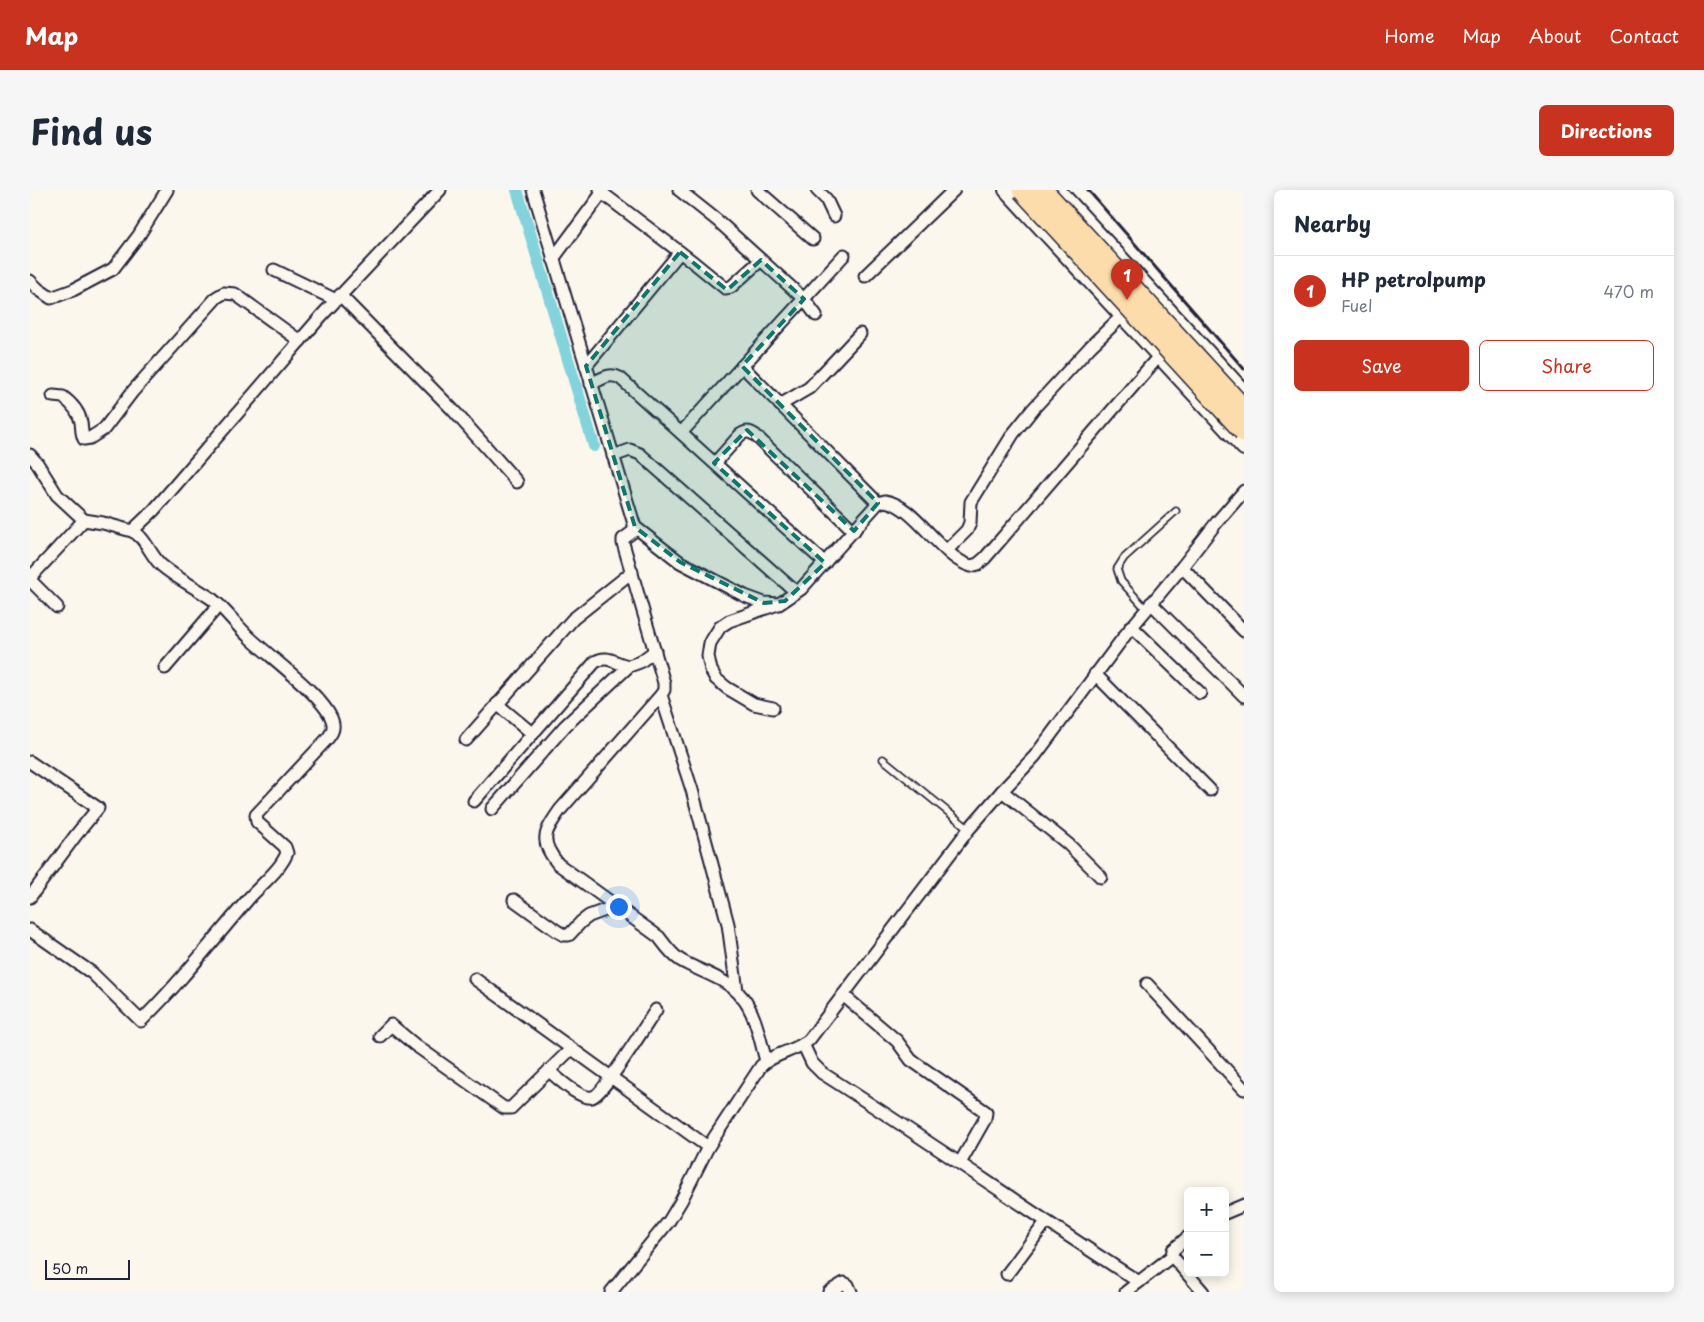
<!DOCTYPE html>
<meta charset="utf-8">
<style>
body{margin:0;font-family:"Playpen Sans",sans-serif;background:#f6f6f7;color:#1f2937}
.controls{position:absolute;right:15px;bottom:15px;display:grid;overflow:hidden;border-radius:8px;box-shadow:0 2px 12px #0003}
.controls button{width:45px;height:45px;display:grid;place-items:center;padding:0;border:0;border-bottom:1px solid #e0e1e3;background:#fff;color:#1f2937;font:25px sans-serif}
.scale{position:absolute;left:15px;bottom:12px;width:85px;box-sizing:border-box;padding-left:5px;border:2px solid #22223b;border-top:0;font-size:14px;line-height:18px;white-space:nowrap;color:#22223b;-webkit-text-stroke:4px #fbf7ec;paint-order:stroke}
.you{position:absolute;left:588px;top:716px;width:18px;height:18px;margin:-12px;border:4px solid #fff;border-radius:50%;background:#1a73e8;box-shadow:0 0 0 8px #1a73e833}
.badge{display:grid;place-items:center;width:32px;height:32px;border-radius:50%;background:#c8321e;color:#fff;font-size:16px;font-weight:700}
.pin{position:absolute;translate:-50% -41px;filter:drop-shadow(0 1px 2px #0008)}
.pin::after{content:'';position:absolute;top:26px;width:18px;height:15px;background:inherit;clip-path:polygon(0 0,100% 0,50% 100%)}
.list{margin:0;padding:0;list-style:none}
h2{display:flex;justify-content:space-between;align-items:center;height:65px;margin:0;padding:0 20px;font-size:21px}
h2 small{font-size:16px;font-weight:400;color:#747a83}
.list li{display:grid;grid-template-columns:32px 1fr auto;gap:15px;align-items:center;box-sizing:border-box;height:70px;padding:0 20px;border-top:1px solid #e0e1e3}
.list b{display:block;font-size:19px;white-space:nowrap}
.list p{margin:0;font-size:16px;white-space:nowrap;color:#747a83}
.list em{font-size:16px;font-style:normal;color:#747a83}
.actions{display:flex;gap:10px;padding:15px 20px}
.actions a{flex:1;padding:11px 0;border:1px solid #c8321e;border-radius:8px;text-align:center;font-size:18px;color:#c8321e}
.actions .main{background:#c8321e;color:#fff}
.map{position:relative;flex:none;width:1214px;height:1102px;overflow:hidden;border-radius:8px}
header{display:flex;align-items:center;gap:30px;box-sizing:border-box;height:70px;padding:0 25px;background:#c8321e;color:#fff}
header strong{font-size:24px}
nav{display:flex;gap:28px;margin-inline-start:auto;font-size:18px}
.intro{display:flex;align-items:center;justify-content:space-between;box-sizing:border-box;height:120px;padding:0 30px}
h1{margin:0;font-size:35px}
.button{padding:12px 22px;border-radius:8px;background:#c8321e;color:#fff;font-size:18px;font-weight:700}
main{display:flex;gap:30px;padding:0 30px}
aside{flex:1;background:#fff;border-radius:8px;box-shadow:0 2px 12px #0003}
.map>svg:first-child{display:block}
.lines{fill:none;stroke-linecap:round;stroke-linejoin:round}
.canal{stroke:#82d3db;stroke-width:12}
.service-casing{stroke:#22223b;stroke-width:9}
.minor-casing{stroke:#22223b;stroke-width:15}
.tertiary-casing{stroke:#22223b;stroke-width:18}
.service{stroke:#fbf7ec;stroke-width:5.5}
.minor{stroke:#fbf7ec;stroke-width:11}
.tertiary{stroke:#fbf7ec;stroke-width:14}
.rail{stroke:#22223b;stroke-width:3}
.trunk-bridge-casing{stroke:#22223b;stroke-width:22;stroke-linecap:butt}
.trunk-bridge{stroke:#fddcac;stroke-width:19}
.marked{fill:#0f766e;fill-opacity:0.2;stroke:#0f766e;stroke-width:4;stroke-dasharray:10 6;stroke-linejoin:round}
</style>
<header>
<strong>Map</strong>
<nav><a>Home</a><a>Map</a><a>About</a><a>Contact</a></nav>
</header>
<div class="intro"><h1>Find us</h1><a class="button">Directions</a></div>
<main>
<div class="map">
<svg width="1214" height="1102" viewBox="0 0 1214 1102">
<rect width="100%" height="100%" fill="#fbf7ec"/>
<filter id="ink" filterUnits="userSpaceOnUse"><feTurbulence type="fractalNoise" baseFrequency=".02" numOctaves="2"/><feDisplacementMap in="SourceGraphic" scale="10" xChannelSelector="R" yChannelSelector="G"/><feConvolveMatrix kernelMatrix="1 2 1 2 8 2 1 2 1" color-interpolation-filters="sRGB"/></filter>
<g filter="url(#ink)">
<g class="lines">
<polyline class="canal" points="487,0 564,256"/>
<defs>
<g id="service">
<polyline points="1116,419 1091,391 1087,379 1094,368 1146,321"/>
<polyline points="853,569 939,639"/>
</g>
<g id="minor">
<path d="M503 0 604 334V341L593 349V353L634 493V500L631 505 530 620C514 643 509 650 528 674L629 747C635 755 641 764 650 770 670 782 697 788 712 807 726 824 730 850 736 871"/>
<polyline points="570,0 572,3 663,72 695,98 701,97 731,70"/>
<polyline points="649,0 688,31 774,109 786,125"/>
<polyline points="727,0 783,49"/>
<polyline points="787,0 796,9 804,26"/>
<polyline points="523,69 572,3"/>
<polyline points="244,80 306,110"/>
<polyline points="835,86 924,0"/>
<polyline points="0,91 8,99 21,108 43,100 83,79 109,45 137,0"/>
<polyline points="310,105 423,220 487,292"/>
<polyline points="556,176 650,62"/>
<polyline points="712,176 848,313"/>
<path d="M561 194C572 189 579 182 590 188L795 373"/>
<path d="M23 206 33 207C41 213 49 222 51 232 52 238 51 243 54 249L60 248 74 239 103 201 187 107 194 103 205 104 270 151"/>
<polyline points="750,215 779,198 830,144"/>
<polyline points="651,243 814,65"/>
<polyline points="0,265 7,273 27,305 54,330"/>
<polyline points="583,266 600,260 610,264 766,402"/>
<path d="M685 273 710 245C716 241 719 241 725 245L824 341"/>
<path d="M605 337 650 372 715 406 734 413 749 414 771 399 848 313 855 311C886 316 910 367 941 376L948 374 955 368 1129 166"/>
<polyline points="917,360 937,340 940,333 941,312 983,244 1003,219 1061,156 1092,126"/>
<polyline points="1152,377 1214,441"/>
<polyline points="0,388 54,330 73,333 102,341 124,320 293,124 410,0"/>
<polyline points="0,390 27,417"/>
<polyline points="1121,413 1214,506"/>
<polyline points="1101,436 1170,503"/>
<polyline points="135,478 189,415"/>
<polyline points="1065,484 1180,600"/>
<polyline points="631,505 662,600 698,734 707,801"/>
<polyline points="467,514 503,544"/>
<polyline points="743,518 724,514 697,498 686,489 681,480 678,466 680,453 690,437 699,431 745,415"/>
<polyline points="436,550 543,429 602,382"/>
<polyline points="0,572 68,618 46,645 0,707"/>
<polyline points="972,601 1038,654 1071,687"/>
<path d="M444 611 565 472C578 464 585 474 599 476L610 472 625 461"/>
<polyline points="462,619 535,536 599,476"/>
<polyline points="484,710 527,741 534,745 539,745 551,732 559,726 586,716"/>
<path d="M0 740 62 783 111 831C150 793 184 749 220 707 233 693 250 680 257 663L255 657 227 632 226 625 298 548C301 544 304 540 303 534 300 510 237 465 219 447 206 435 196 420 182 409 165 397 146 388 131 375 120 365 115 346 102 341"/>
<polyline points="445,789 678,957"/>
<polyline points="1117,794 1214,899"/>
<polyline points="813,805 867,851 881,870 956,922 955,929 930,973"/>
<polyline points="350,846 361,835 385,855 474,918 481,918 488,911 541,859"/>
<path d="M773 854 782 873 792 883C899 951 1003 1024 1109 1092"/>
<path d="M519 881C529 889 549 909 562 907 572 906 617 833 626 820"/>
<polyline points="1195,1023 1214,1015"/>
<polyline points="1158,1047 1143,1060 1142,1066 1173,1102"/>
<polyline points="977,1084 1016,1032"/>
<path d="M581 1102 639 1031 651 1011 678 957 731 876C744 863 764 862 779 850L939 639 972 601 1005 566 1096 444 1152 377 1187 332 1214 301"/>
<polyline points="799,1102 814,1093 818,1095 821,1102"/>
<polyline points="1096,1102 1142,1066"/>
</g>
<g id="tertiary">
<polyline points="976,0 1214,258"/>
<polyline points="1028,0 1214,202"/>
</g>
</defs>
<use href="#service" class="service-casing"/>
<use href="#minor" class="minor-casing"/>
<use href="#tertiary" class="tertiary-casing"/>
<use href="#service" class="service"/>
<use href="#minor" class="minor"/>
<use href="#tertiary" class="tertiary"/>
<polyline class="rail" points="1058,0 1214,179"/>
<defs>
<g id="trunk-bridge">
<polyline points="992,0 1214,242"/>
<polyline points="1013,0 1214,219"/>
</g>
</defs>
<use href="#trunk-bridge" class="trunk-bridge-casing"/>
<use href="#trunk-bridge" class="trunk-bridge"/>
</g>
</g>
<path class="marked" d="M650 62 697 100 731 70 774 109 712 176 848 313 824 341 717 240 684 273 795 373 755 411 734 413 650 372 605 337 556 176Z"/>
</svg>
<div class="controls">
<button>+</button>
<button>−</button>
</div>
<div class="scale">50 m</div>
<div class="you"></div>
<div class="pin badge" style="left:1097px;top:110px">1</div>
</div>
<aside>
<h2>Nearby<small></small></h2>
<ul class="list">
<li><span class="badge">1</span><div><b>HP petrolpump</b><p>Fuel</p></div><em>470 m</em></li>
</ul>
<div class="actions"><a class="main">Save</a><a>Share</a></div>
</aside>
</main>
